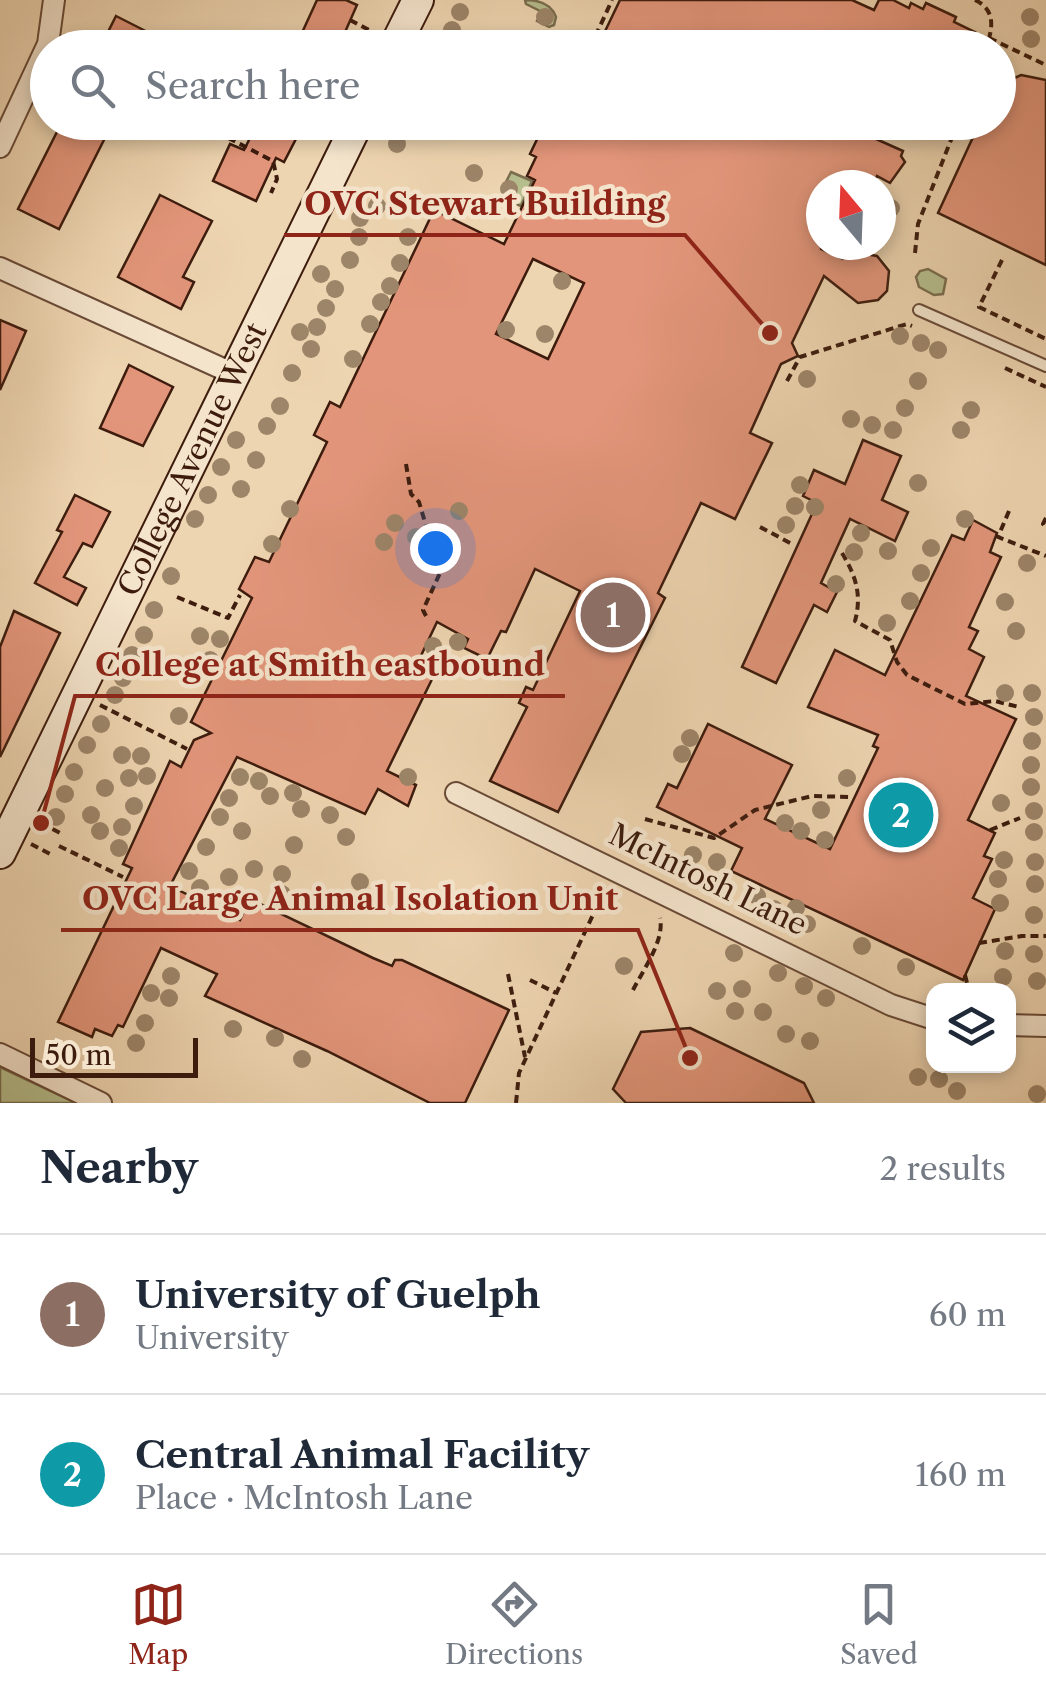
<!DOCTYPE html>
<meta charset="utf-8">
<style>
body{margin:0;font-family:"Libre Caslon Text",serif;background:#f2f2f3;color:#1f2937}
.controls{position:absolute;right:30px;bottom:30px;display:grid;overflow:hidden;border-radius:20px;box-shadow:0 5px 15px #0003}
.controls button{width:90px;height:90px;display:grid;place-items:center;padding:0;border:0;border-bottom:2px solid #e0e1e3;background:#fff;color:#1f2937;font:50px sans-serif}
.compass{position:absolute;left:806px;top:170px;width:90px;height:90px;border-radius:50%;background:#fff;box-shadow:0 5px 15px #0003;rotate:341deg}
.scale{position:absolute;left:30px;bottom:25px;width:168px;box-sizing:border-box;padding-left:10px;border:5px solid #3d1c0e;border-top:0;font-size:28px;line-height:35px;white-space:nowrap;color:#3d1c0e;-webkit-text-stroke:8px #f4e4cc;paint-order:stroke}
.you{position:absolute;left:435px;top:548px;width:35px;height:35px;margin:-25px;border:8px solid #fff;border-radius:50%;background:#1a73e8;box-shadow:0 0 0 15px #1a73e833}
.badge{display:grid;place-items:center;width:65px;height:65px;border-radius:50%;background:#8f2418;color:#fff;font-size:32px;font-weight:700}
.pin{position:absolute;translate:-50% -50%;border:5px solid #fff;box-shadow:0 2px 10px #0006}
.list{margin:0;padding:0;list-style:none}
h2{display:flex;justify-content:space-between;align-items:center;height:130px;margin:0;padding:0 40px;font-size:42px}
h2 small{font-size:32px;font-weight:400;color:#747a83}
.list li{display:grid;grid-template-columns:65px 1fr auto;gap:30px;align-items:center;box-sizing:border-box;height:160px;padding:0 40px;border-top:2px solid #e0e1e3}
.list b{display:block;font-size:38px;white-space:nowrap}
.list p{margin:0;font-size:32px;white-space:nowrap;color:#747a83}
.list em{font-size:32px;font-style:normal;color:#747a83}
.icon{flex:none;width:55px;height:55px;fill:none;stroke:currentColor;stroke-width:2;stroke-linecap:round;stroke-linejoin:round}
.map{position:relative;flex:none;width:1046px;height:1103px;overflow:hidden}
.search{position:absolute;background:#fff;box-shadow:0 5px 15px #0003;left:30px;right:30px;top:30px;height:110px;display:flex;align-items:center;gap:25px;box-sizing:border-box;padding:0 35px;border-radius:55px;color:#747a83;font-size:38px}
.sheet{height:450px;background:#fff}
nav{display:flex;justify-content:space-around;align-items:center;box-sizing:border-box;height:140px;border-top:2px solid #e0e1e3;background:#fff;font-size:28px;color:#747a83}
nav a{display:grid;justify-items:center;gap:5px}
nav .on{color:#8f2418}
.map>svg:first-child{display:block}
.green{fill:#b6be8e;stroke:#7a6d4e;stroke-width:2.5}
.building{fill:#e2957a;stroke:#3d1c0e;stroke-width:2.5;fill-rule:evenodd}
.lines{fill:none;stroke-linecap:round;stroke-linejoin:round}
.service-casing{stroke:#694a37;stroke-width:14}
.minor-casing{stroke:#694a37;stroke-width:24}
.secondary-casing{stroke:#3d1c0e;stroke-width:34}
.path{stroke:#3d1c0e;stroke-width:4;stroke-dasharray:8 5;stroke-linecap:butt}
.service{stroke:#f4e4cc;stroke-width:10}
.minor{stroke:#f4e4cc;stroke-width:20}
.secondary{stroke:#f4e4cc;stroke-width:30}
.tree{fill:#9d8569}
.labels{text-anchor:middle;stroke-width:9;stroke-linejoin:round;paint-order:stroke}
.street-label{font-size:30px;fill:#3d1c0e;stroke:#f4e4cc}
.leader{fill:none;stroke:#8f2418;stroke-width:4}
.callout-dot{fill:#8f2418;stroke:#f4e4cc;stroke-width:4}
.callout-label{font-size:32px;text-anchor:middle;font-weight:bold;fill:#8f2418;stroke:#f4e4cc;stroke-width:9;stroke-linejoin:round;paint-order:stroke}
</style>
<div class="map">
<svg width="1046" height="1103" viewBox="0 0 1046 1103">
<rect width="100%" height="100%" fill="#eed5b1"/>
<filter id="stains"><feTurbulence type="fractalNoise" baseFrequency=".002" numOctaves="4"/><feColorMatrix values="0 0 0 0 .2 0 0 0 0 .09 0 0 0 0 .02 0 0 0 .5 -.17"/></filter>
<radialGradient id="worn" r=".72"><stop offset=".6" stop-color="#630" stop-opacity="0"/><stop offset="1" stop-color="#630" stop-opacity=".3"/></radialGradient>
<g class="green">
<path d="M525 0C538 0 551 3 556 17L554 25 549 27 537 21 542 12 526 4Z"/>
<polygon points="511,172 532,181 521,206 507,200 502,190"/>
<polygon points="928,269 946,279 943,294 934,295 919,287 916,277 920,271"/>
<polygon points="0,1067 76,1103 0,1103"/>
</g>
<g class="building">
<polygon points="317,0 346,0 357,5 338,48 295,48"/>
<polygon points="620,0 852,0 874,10 879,0 893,0 909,8 911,3 923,9 926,3 956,17 954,22 975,32 968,48 597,48"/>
<polygon points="116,16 179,48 100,48"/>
<polygon points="1021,75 1046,80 1046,265 938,213 980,122 998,122 998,86"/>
<polygon points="62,122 113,122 59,229 18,209"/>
<polygon points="258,122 277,122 299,133 284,162 276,158 256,201 213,181 230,144 244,150"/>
<path d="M562 122H838L903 151 901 156 905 162 890 183 877 176 873 185H821V249L843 259 859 253 877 256 889 271 887 291 878 300 858 303 824 276 792 343 798 356 781 364 750 433 772 443 735 519 701 503 658 593 665 598 558 812 490 781 527 707 519 703 526 687 533 690 580 591 535 569 506 632 501 631 487 659 464 648 468 639 437 622 418 662 436 671 387 771 416 785 408 806 378 789 365 814 237 757 170 886 240 920 250 899 373 958 392 966 395 960H402L509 1010 465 1103H430L327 1051 205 996 217 974 161 948 123 1027 118 1025 112 1036 95 1029 92 1037 58 1022 132 868 123 864 170 761 181 767 194 740 211 733 191 722 252 598 239 589 255 557 269 562 327 442 314 435 330 402 340 407 434 210 504 244 535 180 527 176 536 157 530 154 541 131 555 137ZM533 259 584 283 548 359 496 334Z"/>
<polygon points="160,195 212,221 183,277 194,282 181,309 118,277"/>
<polygon points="0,320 26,331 0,390"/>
<polygon points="129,365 173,387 143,446 100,428"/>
<polygon points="863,440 901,456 882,500 908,512 895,541 850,519 821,583 837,592 827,612 814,605 776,683 742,667 817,503 803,496 814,470 845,484"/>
<polygon points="75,495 110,512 92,547 83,543 64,577 86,588 77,605 35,583 62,532 57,530"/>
<polygon points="973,520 997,533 990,552 1001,557 969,627 978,631 969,649 984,657 966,696 1016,719 968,820 995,833 984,856 992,859 973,898 995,909 963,980 731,871 742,848 657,807 668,784 677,788 708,724 792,765 765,819 830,849 878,748 873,746 878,735 808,707 835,650 885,675 952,535 964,540"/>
<polygon points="14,611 60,633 0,757 0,647"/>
<polygon points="690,1028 804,1083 814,1103 626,1103 613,1089 641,1032"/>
</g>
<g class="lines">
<defs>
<polyline id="service" points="919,310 1046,366"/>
<g id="minor">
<polyline points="0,147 48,44 54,0"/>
<polyline points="0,268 234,374"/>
<polyline points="456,793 891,1005 934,1019"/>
<polyline points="1008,1025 1046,1026"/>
<polyline points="0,1054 101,1103"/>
</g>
<g id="secondary">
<polyline points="394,48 418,0"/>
<path id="s1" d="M0 853 358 122"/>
</g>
</defs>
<use href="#service" class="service-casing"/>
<use href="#minor" class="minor-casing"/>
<use href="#secondary" class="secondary-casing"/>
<g class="path">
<path d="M975 0C996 10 993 28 986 48"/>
<polyline points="350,20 371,31"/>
<polyline points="989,38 1046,65"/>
<polyline points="590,48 612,0"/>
<polyline points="205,126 273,161 277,179 271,193"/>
<polyline points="552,130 556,122"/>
<polyline points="915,253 918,224 958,122"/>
<polyline points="1002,260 979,307 1046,339"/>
<polyline points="1005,368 1046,387"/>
<polyline points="787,381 800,357 907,324 912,326"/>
<polyline points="406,464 411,494 419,502 440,573 423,610 426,616"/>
<polyline points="1009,511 998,537 1046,556"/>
<polyline points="1046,518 1043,524 1046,527"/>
<polyline points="760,527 794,545"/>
<path d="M842 553C856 576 862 595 855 621L890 640 897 662 907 675 965 704 995 701 1019 707"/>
<polyline points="177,597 228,618 240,595"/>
<polyline points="100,705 187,749"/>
<polyline points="645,819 714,838 755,810 812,796 851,797"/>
<polyline points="41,823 64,835"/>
<polyline points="990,830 1020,818"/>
<polyline points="31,844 54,856"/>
<polyline points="59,846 123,877"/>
<polyline points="979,943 1022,936 1046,936"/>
<polyline points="508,974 525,1057"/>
<polyline points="965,975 969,991"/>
<polyline points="530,980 556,993"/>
<path d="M633 990C643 970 665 940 660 918"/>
<polyline points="516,1103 519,1073 606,887"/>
</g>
<use href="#service" class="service"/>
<use href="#minor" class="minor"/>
<use href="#secondary" class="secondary"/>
</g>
<g class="tree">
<circle cx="460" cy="12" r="9"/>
<circle cx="545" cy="17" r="9"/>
<circle cx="1030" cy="17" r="9"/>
<circle cx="452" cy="30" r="9"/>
<circle cx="1031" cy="39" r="9"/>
<circle cx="397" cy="144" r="9"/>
<circle cx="474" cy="173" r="9"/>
<circle cx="509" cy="189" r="9"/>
<circle cx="377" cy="206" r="9"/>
<circle cx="891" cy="208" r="9"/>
<circle cx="360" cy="218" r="9"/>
<circle cx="359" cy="237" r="9"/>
<circle cx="408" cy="237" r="9"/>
<circle cx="350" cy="260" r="9"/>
<circle cx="400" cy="263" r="9"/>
<circle cx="321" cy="274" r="9"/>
<circle cx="562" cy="281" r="9"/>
<circle cx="390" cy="286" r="9"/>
<circle cx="335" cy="289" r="9"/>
<circle cx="381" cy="302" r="9"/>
<circle cx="326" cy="308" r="9"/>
<circle cx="370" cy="324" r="9"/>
<circle cx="317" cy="327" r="9"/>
<circle cx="506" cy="330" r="9"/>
<circle cx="300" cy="332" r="9"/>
<circle cx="545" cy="334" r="9"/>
<circle cx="900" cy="336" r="9"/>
<circle cx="921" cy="343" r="9"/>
<circle cx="311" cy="349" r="9"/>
<circle cx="938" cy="350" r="9"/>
<circle cx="353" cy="359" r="9"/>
<circle cx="292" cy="373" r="9"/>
<circle cx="807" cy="379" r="9"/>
<circle cx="918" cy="381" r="9"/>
<circle cx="280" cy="406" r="9"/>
<circle cx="905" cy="408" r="9"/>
<circle cx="971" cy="410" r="9"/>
<circle cx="851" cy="419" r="9"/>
<circle cx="872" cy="425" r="9"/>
<circle cx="267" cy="426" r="9"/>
<circle cx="893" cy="430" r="9"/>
<circle cx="961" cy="430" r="9"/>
<circle cx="236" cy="440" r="9"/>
<circle cx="256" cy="460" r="9"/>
<circle cx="221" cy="467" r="9"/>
<circle cx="918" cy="483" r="9"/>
<circle cx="800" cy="485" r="9"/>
<circle cx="241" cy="489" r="9"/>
<circle cx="208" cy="495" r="9"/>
<circle cx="795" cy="506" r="9"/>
<circle cx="815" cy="507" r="9"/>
<circle cx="290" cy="509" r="9"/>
<circle cx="459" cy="511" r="9"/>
<circle cx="195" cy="519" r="9"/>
<circle cx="965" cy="519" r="9"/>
<circle cx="395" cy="523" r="9"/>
<circle cx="786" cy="525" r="9"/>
<circle cx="861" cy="533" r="9"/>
<circle cx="416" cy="537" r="9"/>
<circle cx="384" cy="542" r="9"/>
<circle cx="272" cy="544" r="9"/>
<circle cx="931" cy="548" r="9"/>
<circle cx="888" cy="551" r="9"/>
<circle cx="854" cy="552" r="9"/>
<circle cx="1027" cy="563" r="9"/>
<circle cx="921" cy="573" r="9"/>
<circle cx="171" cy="576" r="9"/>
<circle cx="836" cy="584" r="9"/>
<circle cx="910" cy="601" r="9"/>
<circle cx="1005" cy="602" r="9"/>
<circle cx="154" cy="610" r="9"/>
<circle cx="887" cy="623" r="9"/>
<circle cx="1016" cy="631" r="9"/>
<circle cx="144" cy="635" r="9"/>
<circle cx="200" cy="636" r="9"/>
<circle cx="220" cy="639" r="9"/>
<circle cx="458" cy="642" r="9"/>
<circle cx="433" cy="646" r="9"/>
<circle cx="132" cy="655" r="9"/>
<circle cx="210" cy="660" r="9"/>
<circle cx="123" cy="678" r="9"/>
<circle cx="1005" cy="693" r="9"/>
<circle cx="1032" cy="693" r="9"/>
<circle cx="115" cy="695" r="9"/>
<circle cx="179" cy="716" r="9"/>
<circle cx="1034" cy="717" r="9"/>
<circle cx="101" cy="724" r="9"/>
<circle cx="690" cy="738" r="9"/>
<circle cx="1032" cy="741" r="9"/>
<circle cx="87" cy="745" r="9"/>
<circle cx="682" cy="754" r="9"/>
<circle cx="122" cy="755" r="9"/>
<circle cx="141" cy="756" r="9"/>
<circle cx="1031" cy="765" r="9"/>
<circle cx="74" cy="772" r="9"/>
<circle cx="147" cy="776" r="9"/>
<circle cx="240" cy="777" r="9"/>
<circle cx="408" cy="777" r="9"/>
<circle cx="129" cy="778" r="9"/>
<circle cx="847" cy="778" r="9"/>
<circle cx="259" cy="781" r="9"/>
<circle cx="1031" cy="787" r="9"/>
<circle cx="105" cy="788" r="9"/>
<circle cx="293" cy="793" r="9"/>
<circle cx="65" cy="794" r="9"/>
<circle cx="270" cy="796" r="9"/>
<circle cx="229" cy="798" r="9"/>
<circle cx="1001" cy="803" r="9"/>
<circle cx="134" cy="806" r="9"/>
<circle cx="301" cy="809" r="9"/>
<circle cx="821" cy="810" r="9"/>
<circle cx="1034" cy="811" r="9"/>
<circle cx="91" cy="815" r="9"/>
<circle cx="330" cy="815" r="9"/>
<circle cx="56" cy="817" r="9"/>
<circle cx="220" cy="817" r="9"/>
<circle cx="785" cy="823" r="9"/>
<circle cx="122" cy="827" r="9"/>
<circle cx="100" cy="831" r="9"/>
<circle cx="242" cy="831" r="9"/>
<circle cx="801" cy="831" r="9"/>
<circle cx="1034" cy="832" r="9"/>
<circle cx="346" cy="837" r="9"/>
<circle cx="825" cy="840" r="9"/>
<circle cx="294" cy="845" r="9"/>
<circle cx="206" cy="847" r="9"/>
<circle cx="119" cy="848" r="9"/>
<circle cx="693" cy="855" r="9"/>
<circle cx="1004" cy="860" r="9"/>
<circle cx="717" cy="862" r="9"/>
<circle cx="1035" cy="862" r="9"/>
<circle cx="254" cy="869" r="9"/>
<circle cx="189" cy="871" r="9"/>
<circle cx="282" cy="874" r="9"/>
<circle cx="229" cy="877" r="9"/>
<circle cx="998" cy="879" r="9"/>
<circle cx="360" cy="882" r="9"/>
<circle cx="1035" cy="884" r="9"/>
<circle cx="200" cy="888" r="9"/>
<circle cx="282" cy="894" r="9"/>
<circle cx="757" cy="896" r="9"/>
<circle cx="237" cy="903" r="9"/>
<circle cx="1000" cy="903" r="9"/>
<circle cx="796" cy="908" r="9"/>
<circle cx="774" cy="909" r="9"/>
<circle cx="1034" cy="915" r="9"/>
<circle cx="807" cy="924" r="9"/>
<circle cx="862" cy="946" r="9"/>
<circle cx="1005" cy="951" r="9"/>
<circle cx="734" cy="953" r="9"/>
<circle cx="1034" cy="954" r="9"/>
<circle cx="624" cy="966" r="9"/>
<circle cx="906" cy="967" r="9"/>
<circle cx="778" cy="973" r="9"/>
<circle cx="171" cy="976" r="9"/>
<circle cx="1003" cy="977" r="9"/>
<circle cx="1037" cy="981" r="9"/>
<circle cx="804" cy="986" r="9"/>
<circle cx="742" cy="989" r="9"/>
<circle cx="717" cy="991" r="9"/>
<circle cx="151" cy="993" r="9"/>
<circle cx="169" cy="998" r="9"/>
<circle cx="826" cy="998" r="9"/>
<circle cx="735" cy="1011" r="9"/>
<circle cx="763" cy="1012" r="9"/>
<circle cx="145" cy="1023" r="9"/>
<circle cx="233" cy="1029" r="9"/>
<circle cx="786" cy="1034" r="9"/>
<circle cx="275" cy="1038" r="9"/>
<circle cx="810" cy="1041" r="9"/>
<circle cx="136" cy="1043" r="9"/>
<circle cx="302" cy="1059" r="9"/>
<circle cx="918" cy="1077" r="9"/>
<circle cx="939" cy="1079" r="9"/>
<circle cx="957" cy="1091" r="9"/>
<circle cx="1037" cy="1094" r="9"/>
</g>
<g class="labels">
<g class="street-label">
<text dy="10" stroke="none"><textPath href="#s1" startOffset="438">College Avenue West</textPath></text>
<text transform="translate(708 880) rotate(26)" y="10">McIntosh Lane</text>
</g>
</g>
<path class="leader" d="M770 333L685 235H284M41 823L75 696H565M690 1058L638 930H61"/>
<g class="callout-dot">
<circle cx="770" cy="333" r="10"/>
<circle cx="41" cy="823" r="10"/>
<circle cx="690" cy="1058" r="10"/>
</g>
<g class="callout-label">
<text x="485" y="215">OVC Stewart Building</text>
<text x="320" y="676">College at Smith eastbound</text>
<text x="350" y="910">OVC Large Animal Isolation Unit</text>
</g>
<rect width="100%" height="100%" filter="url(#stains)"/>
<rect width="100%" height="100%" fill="url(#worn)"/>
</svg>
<div class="controls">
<button><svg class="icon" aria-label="layers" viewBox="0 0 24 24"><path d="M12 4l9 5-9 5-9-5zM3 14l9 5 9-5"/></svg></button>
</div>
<svg class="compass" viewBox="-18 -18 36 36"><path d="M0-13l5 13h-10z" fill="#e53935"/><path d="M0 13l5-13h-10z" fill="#747a83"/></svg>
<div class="scale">50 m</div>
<div class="you"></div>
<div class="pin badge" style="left:613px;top:615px;background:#8d6e63">1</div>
<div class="pin badge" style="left:901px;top:815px;background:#0f9aa8">2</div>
<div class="search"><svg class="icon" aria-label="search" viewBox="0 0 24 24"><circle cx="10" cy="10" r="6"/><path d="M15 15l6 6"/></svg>Search here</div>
</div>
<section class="sheet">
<h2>Nearby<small>2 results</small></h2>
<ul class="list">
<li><span class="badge" style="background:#8d6e63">1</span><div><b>University of Guelph</b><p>University</p></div><em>60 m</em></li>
<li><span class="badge" style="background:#0f9aa8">2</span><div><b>Central Animal Facility</b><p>Place · McIntosh Lane</p></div><em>160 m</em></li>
</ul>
</section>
<nav>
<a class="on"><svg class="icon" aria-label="map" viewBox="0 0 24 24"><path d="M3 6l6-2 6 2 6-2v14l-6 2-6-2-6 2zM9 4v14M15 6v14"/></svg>Map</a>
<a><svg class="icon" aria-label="directions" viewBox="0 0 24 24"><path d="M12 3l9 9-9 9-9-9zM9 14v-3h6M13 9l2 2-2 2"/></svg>Directions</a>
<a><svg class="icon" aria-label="saved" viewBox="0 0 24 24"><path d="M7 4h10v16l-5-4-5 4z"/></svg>Saved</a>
</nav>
